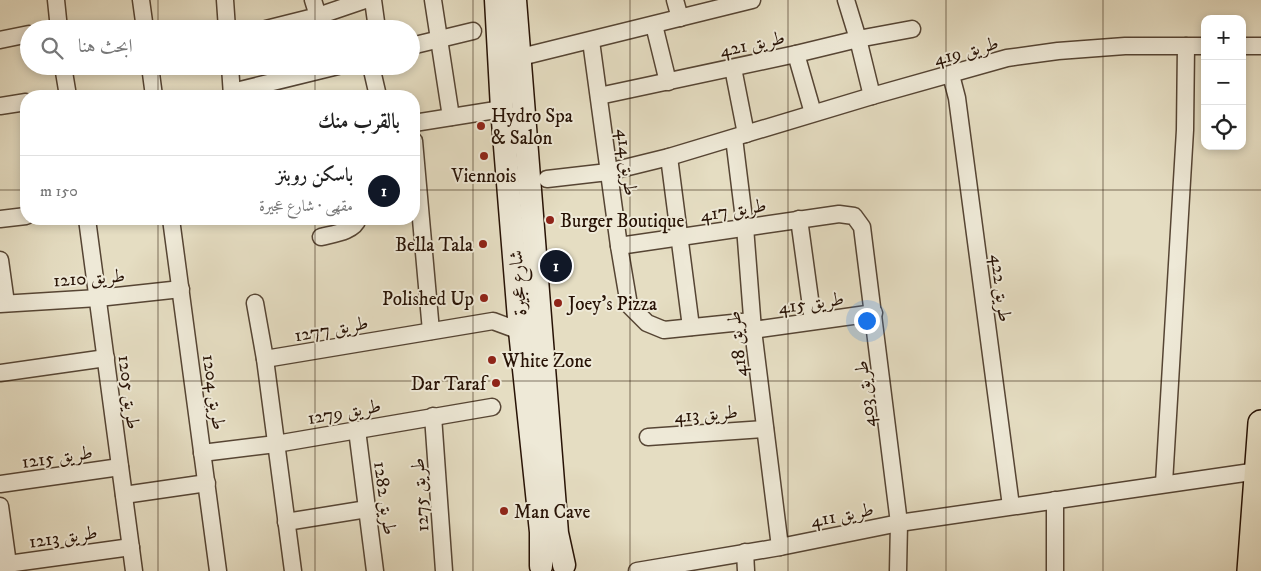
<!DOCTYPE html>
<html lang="ar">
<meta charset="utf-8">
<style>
body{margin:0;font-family:"IM FELL DW Pica",Amiri,serif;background:#f2f2f2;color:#222;direction:rtl}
.controls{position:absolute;right:15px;top:15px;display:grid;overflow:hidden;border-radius:10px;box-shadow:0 2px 8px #0003}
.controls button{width:45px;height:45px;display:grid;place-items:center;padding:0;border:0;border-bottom:1px solid #e0e0e0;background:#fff;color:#222;font:25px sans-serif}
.you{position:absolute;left:866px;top:320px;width:18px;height:18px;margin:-12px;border:4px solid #fff;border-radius:50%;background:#1a73e8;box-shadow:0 0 0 8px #1a73e833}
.badge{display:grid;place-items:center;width:32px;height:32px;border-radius:50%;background:#111827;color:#fff;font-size:16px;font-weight:700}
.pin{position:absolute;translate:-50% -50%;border:2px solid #fff;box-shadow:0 1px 5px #0006}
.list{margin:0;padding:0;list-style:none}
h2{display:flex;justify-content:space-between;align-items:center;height:65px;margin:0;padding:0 20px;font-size:21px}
h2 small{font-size:16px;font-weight:400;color:#767676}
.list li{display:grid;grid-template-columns:32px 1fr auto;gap:15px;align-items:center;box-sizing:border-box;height:70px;padding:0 20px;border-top:1px solid #e0e0e0}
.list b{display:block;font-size:19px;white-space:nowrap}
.list p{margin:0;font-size:16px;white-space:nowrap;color:#767676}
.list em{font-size:16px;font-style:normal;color:#767676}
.icon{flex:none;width:28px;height:28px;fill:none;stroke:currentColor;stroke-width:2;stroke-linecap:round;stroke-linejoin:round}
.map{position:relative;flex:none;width:1261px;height:571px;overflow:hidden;direction:ltr}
.search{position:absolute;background:#fff;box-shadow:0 2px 8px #0003;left:20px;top:20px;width:400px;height:55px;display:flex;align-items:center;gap:12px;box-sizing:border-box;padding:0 18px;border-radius:28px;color:#767676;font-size:19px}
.panel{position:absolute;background:#fff;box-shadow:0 2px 8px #0003;left:20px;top:90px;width:400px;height:135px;border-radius:20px;direction:rtl}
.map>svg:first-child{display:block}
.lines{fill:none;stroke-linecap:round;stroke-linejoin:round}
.street-casing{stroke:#564534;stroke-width:19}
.secondary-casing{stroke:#271205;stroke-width:25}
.primary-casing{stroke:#271205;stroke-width:28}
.street{stroke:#eee9d7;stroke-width:16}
.secondary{stroke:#eee9d7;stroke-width:22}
.primary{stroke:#e5ddc2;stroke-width:25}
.grid{fill:none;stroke:#271205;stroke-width:1;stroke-opacity:0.55}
.poi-dot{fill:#8f2418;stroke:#eee9d7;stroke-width:2}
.labels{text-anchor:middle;stroke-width:4;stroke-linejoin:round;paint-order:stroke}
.street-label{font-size:19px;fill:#271205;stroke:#eee9d7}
.poi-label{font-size:19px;fill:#271205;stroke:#eee9d7;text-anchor:start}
</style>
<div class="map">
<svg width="1261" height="571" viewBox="0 0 1261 571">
<rect width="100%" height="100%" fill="#e5ddc2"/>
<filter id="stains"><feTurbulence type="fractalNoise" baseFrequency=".004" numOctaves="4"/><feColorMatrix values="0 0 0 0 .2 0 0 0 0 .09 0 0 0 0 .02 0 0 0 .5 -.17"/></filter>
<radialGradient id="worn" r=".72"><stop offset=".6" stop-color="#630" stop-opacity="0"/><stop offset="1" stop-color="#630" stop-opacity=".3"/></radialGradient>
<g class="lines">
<defs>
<g id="street">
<polyline points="56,0 59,29"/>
<polyline points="141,0 145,29"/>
<polyline points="225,0 227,29"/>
<polyline points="313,0 322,29"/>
<polyline points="373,0 377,29"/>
<polyline points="433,0 451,117"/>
<polyline points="675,0 680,18"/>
<polyline points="846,0 858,39 872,96"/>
<polyline points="654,25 668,82"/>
<polyline points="266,29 318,16 365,0"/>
<polyline points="0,40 29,34"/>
<polyline points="591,41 619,246 629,305 647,323 664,330 752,321"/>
<polyline points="411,46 473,31"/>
<polyline points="1242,46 1261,46"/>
<polyline points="796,54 813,113"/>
<polyline points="521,57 752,0"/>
<polyline points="63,66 68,96"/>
<polyline points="150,66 154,96"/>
<polyline points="230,66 232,96"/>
<polyline points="371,66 378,96"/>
<polyline points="733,68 746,134"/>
<polyline points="951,75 957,98 1011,506"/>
<polyline points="232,92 338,66"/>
<polyline points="599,96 796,54 858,39 912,29"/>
<polyline points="0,106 26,102"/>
<polyline points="414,123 502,109"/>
<polyline points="734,138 745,227 753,330 780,547"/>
<polyline points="414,141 431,331"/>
<polyline points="669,157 691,327"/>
<polyline points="547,179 608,172 669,157 872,96 1007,58 1058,51 1125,46 1205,46"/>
<polyline points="0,219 26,216"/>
<polyline points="87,219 134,571"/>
<polyline points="171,219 218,571"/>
<polyline points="799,219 813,321"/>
<path d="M321 237C332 234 354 232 358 219"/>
<polyline points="619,246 839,214 854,216 862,227 899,523 898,571"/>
<polyline points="0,260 6,303"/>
<polyline points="255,303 265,359 293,571"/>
<polyline points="0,304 98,298 181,289"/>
<polyline points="753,330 874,313"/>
<polyline points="265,359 493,321 520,331"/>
<polyline points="0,373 106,358"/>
<polyline points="433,416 444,571"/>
<polyline points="357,430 375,571"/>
<polyline points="648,437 765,429"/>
<polyline points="202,453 276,444 492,407"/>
<polyline points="1164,483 1185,130 1186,46"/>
<polyline points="0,484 120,467"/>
<polyline points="124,495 207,483"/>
<polyline points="0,506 8,564"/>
<polyline points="286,522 367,509"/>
<polyline points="745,552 746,571"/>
<polyline points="0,565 131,547"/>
<polyline points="637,571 780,547 899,523 1258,471"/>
<polyline points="1055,571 1055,500"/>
</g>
<g id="secondary">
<polyline points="496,0 502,109 520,331 541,532 541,566"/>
<polyline points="515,0 557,533 564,565"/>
</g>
<polyline id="primary" points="1250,571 1261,423"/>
</defs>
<use href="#street" class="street-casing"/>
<use href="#secondary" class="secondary-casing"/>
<use href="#primary" class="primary-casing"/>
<use href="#street" class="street"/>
<use href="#secondary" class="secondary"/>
<use href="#primary" class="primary"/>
</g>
<path class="grid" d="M158 0V29M315 0V29M473 0V571M630 0V571M788 0V571M946 0V571M1103 0V571M158 66V96M315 66V96M0 190H26M414 190H1261M158 219V571M315 219V571M0 381H1261"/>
<g class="poi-dot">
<circle cx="481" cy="126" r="5"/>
<circle cx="484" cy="156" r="5"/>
<circle cx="550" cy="220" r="5"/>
<circle cx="483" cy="244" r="5"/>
<circle cx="484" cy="298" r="5"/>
<circle cx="558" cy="303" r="5"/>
<circle cx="492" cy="360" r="5"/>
<circle cx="496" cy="383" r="5"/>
<circle cx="504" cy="511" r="5"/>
</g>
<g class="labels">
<g class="street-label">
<text transform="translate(752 43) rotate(-12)" y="7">طريق 421</text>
<text transform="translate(966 50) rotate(-15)" y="7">طريق 419</text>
<text transform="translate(628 162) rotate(83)" y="7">طريق 414</text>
<text transform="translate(733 209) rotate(-9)" y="7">طريق 417</text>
<text transform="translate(89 277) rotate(-4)" y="7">طريق 1210</text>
<text transform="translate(517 283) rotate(-94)" y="7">شارع عجيرة</text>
<text transform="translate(1002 288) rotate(83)" y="7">طريق 422</text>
<text transform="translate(811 302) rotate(-8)" y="7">طريق 415</text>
<text transform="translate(331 328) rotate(-10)" y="7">طريق 1277</text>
<text transform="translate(736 344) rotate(-96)" y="7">طريق 418</text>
<text transform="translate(130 392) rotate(83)" y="7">طريق 1205</text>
<text transform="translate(215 392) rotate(82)" y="7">طريق 1204</text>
<text transform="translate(864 394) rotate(-97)" y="7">طريق 403</text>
<text transform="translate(344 411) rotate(-10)" y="7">طريق 1279</text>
<text transform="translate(706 413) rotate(-4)" y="7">طريق 413</text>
<text transform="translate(57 456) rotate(-8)" y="7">طريق 1215</text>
<text transform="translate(419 495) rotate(-94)" y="7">طريق 1275</text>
<text transform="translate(386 498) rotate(82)" y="7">طريق 1282</text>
<text transform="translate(842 514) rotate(-11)" y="7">طريق 411</text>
<text transform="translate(63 536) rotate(-8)" y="7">طريق 1213</text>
</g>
<g class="poi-label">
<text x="491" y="122">Hydro Spa<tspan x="491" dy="22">&amp; Salon</tspan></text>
<text x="484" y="182" text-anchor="middle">Viennois</text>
<text x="560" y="227">Burger Boutique</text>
<text x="473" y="251" text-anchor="end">Bella Tala</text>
<text x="474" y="305" text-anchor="end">Polished Up</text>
<text x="568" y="310">Joey's Pizza</text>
<text x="502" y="367">White Zone</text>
<text x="486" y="390" text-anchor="end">Dar Taraf</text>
<text x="514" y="518">Man Cave</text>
</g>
</g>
<rect width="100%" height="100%" filter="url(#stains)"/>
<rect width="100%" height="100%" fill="url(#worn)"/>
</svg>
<div class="controls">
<button>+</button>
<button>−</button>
<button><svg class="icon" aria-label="locate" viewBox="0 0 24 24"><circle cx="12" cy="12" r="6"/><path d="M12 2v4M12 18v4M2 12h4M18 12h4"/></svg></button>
</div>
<div class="you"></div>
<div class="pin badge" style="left:556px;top:266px">1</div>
<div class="search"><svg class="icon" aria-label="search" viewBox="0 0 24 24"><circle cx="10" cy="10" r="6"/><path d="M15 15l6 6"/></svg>ابحث هنا</div>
<section class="panel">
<h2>بالقرب منك<small></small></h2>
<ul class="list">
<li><span class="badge">1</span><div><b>باسكن روبنز</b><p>مقهى · شارع عجيرة</p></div><em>150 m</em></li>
</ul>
</section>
</div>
